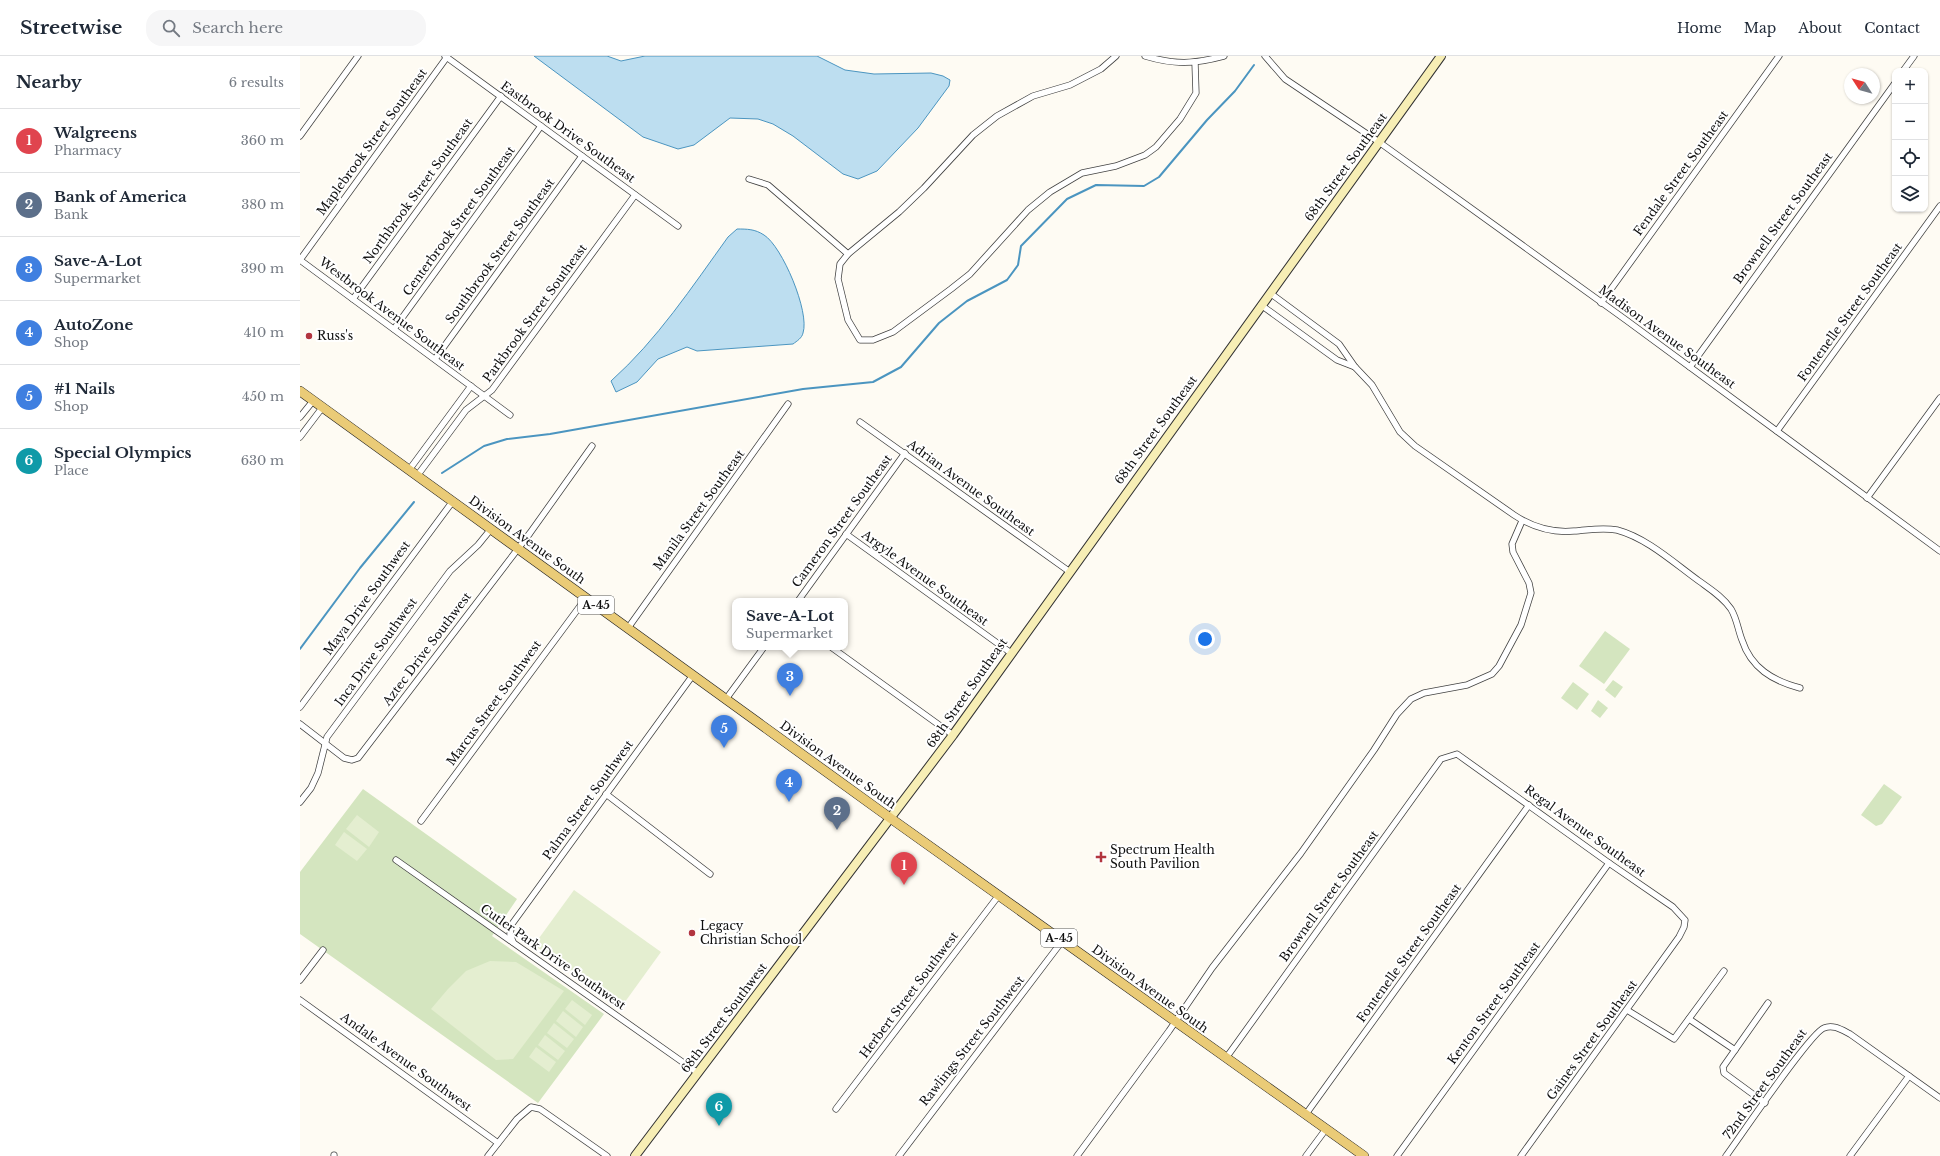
<!DOCTYPE html>
<meta charset="utf-8">
<style>
body{margin:0;font-family:"Libre Baskerville",serif;background:#f6f6f7;color:#1f2937}
.controls{position:absolute;right:12px;top:12px;display:grid;overflow:hidden;border-radius:8px;box-shadow:0 1px 3px #0004}
.controls button{width:36px;height:36px;display:grid;place-items:center;padding:0;border:0;border-bottom:1px solid #e0e1e3;background:#fff;color:#1f2937;font:20px sans-serif}
.compass{position:absolute;left:1544px;top:12px;width:36px;height:36px;border-radius:50%;background:#fff;box-shadow:0 1px 3px #0004;rotate:306deg}
.you{position:absolute;left:905px;top:583px;width:14px;height:14px;margin:-10px;border:3px solid #fff;border-radius:50%;background:#1a73e8;box-shadow:0 0 0 6px #1a73e833}
.badge{display:grid;place-items:center;width:26px;height:26px;border-radius:50%;background:#b45309;color:#fff;font-size:13px;font-weight:700}
.pin{position:absolute;translate:-50% -33px;filter:drop-shadow(0 1px 2px #0008)}
.pin::after{content:'';position:absolute;top:21px;width:14px;height:12px;background:inherit;clip-path:polygon(0 0,100% 0,50% 100%)}
.popup{position:absolute;left:432px;top:542px;width:116px;height:52px;box-sizing:border-box;display:grid;place-content:center;border-radius:8px;background:#fff;filter:drop-shadow(0 1px 3px #0005);font-size:13px;white-space:nowrap;color:#747a83}
.popup b{font-size:15px;color:#1f2937}
.popup::after{content:'';position:absolute;left:50%;top:100%;margin-left:-8px;border:8px solid transparent;border-top-color:#fff}
.list{margin:0;padding:0;list-style:none}
h2{display:flex;justify-content:space-between;align-items:center;height:52px;margin:0;padding:0 16px;font-size:17px}
h2 small{font-size:13px;font-weight:400;color:#747a83}
.list li{display:grid;grid-template-columns:26px 1fr auto;gap:12px;align-items:center;box-sizing:border-box;height:64px;padding:0 16px;border-top:1px solid #e0e1e3}
.list b{display:block;font-size:15px;white-space:nowrap}
.list p{margin:0;font-size:13px;white-space:nowrap;color:#747a83}
.list em{font-size:13px;font-style:normal;color:#747a83}
.icon{flex:none;width:22px;height:22px;fill:none;stroke:currentColor;stroke-width:2;stroke-linecap:round;stroke-linejoin:round}
.map{position:relative;flex:none;width:1640px;height:1100px;overflow:hidden}
header{display:flex;align-items:center;gap:24px;box-sizing:border-box;height:56px;padding:0 20px;background:#fff;border-bottom:1px solid #e0e1e3}
header strong{font-size:19px}
nav{display:flex;gap:22px;margin-inline-start:auto;font-size:14px}
.search{width:280px;height:36px;background:#f6f6f7;display:flex;align-items:center;gap:10px;box-sizing:border-box;padding:0 14px;border-radius:16px;color:#747a83;font-size:15px}
main{display:flex}
aside{flex:1;background:#fff}
.map>svg:first-child{display:block}
.green{fill:#d4e5bf}
.pitch{fill:#e4eed0}
.water{fill:#bddef0;stroke:#4b95c0}
.lines{fill:none;stroke-linecap:round;stroke-linejoin:round}
.stream{stroke:#4b95c0;stroke-width:2}
.minor-casing{stroke:#424242;stroke-width:7}
.secondary-casing{stroke:#313131;stroke-width:10}
.primary-casing{stroke:#202020;stroke-width:10}
.minor{stroke:#fff;stroke-width:5.5}
.secondary{stroke:#f7eeb5;stroke-width:8}
.primary{stroke:#eacb77;stroke-width:9}
.poi-dot{fill:#b2353f;stroke:#fff;stroke-width:1.5}
.labels{text-anchor:middle;stroke-width:4;stroke-linejoin:round;paint-order:stroke}
.shield{fill:#fff;stroke:#575757;stroke-width:1}
.shield-label{font-size:11px;font-weight:bold;fill:#0f0f0f}
.street-label{font-size:12px;fill:#0f0f0f;stroke:#fff}
.poi-label{font-size:12px;fill:#0f0f0f;stroke:#fff;text-anchor:start}
</style>
<header>
<strong>Streetwise</strong>
<div class="search"><svg class="icon" aria-label="search" viewBox="0 0 24 24"><circle cx="10" cy="10" r="6"/><path d="M15 15l6 6"/></svg>Search here</div>
<nav><a>Home</a><a>Map</a><a>About</a><a>Contact</a></nav>
</header>
<main>
<aside>
<h2>Nearby<small>6 results</small></h2>
<ul class="list">
<li><span class="badge" style="background:#e0444e">1</span><div><b>Walgreens</b><p>Pharmacy</p></div><em>360 m</em></li>
<li><span class="badge" style="background:#5c6f8a">2</span><div><b>Bank of America</b><p>Bank</p></div><em>380 m</em></li>
<li><span class="badge" style="background:#3f7fe0">3</span><div><b>Save-A-Lot</b><p>Supermarket</p></div><em>390 m</em></li>
<li><span class="badge" style="background:#3f7fe0">4</span><div><b>AutoZone</b><p>Shop</p></div><em>410 m</em></li>
<li><span class="badge" style="background:#3f7fe0">5</span><div><b>#1 Nails</b><p>Shop</p></div><em>450 m</em></li>
<li><span class="badge" style="background:#0f9aa8">6</span><div><b>Special Olympics</b><p>Place</p></div><em>630 m</em></li>
</ul>
</aside>
<div class="map">
<svg width="1640" height="1100" viewBox="0 0 1640 1100">
<rect width="100%" height="100%" fill="#fefbf3"/>
<g class="green">
<polygon points="1305,575 1330,593 1304,628 1279,610"/>
<polygon points="1313,624 1323,631 1315,642 1305,634"/>
<polygon points="1273,626 1289,638 1277,654 1261,642"/>
<polygon points="1298,644 1308,652 1300,662 1291,655"/>
<polygon points="1584,728 1602,741 1582,768 1576,770 1561,759"/>
<polygon points="63,733 217,843 192,880 304,958 238,1047 0,878 0,816"/>
</g>
<g class="pitch">
<polygon points="57,759 79,776 69,791 46,773"/>
<polygon points="44,776 67,793 57,805 35,789"/>
<polygon points="274,834 361,896 322,950 234,889"/>
<polygon points="190,905 216,906 264,935 213,1003 196,1004 131,953 148,933 166,915"/>
<polygon points="272,944 292,959 285,969 265,953"/>
<polygon points="263,955 283,971 276,981 256,965"/>
<polygon points="254,967 274,983 267,992 247,977"/>
<polygon points="245,979 265,995 258,1004 238,989"/>
<polygon points="236,991 256,1006 249,1016 229,1001"/>
</g>
<g class="water">
<polygon points="234,0 307,0 321,5 345,0 517,0 545,14 574,18 631,17 643,20 650,24 649,30 618,72 577,115 558,123 543,118 493,80 473,68 458,63 430,62 394,89 378,93 343,81"/>
<path d="M437 173C447 173 455 173 464 179 482 190 510 256 503 277 502 282 497 285 493 288L397 295 387 291 358 303 337 326 316 336 311 325C357 284 392 231 428 181Z"/>
</g>
<g class="lines">
<g class="stream">
<polyline points="142,417 184,390 207,383 250,378 503,333 573,326 601,311 639,267 667,245 707,224 718,209 721,190 767,143 796,129 844,130 859,121 907,64 935,35 954,9"/>
<polyline points="0,593 60,512 114,446"/>
</g>
<defs>
<g id="minor">
<polyline points="145,0 378,170"/>
<polyline points="816,0 801,13 770,29 733,40 697,60 673,79 624,132 599,156 548,198 540,208 538,223 548,264 560,284 573,284 593,276 651,233 670,218 728,154 750,136 782,117 816,110 845,99 856,91 880,63 896,37 895,7"/>
<path d="M845 0C875 9 894 8 924 0"/>
<polyline points="965,0 985,23 1079,86 1326,264 1640,495"/>
<polyline points="1603,15 1614,0"/>
<polyline points="0,80 58,0"/>
<polyline points="449,123 468,129 548,198"/>
<polyline points="0,204 210,359"/>
<polyline points="0,204 147,1"/>
<path d="M970 237 1039 288 1055 311 1072 329 1100 376 1115 390 1214 459C1232 471 1253 477 1274 475 1289 474 1302 471 1317 474 1347 482 1374 507 1399 525 1410 533 1423 541 1431 553 1437 563 1438 574 1442 584 1451 612 1473 625 1500 632"/>
<polyline points="53,243 201,40"/>
<polyline points="1301,247 1479,0"/>
<polyline points="961,249 1037,304 1055,311"/>
<polyline points="94,273 241,70"/>
<polyline points="135,303 282,100"/>
<polyline points="1390,311 1595,27"/>
<polyline points="0,361 13,345"/>
<polyline points="560,366 770,516"/>
<polyline points="1477,375 1640,150"/>
<polyline points="0,381 22,352"/>
<polyline points="109,414 171,330"/>
<polyline points="117,420 166,354 192,334 335,139"/>
<polyline points="1567,442 1640,342"/>
<polyline points="546,478 711,597"/>
<polyline points="498,545 605,397"/>
<polyline points="328,572 488,348"/>
<polyline points="531,591 653,679"/>
<polyline points="426,643 464,591"/>
<polyline points="0,651 153,445"/>
<polyline points="0,668 44,702 52,704 58,702 230,477 292,390"/>
<polyline points="306,738 410,818"/>
<polyline points="0,746 11,732 18,717 27,681 150,515 178,489 191,473"/>
<polyline points="121,765 286,542"/>
<polyline points="96,804 398,1017"/>
<polyline points="213,886 210,878 212,868 393,619"/>
<polyline points="0,924 23,894"/>
<polyline points="0,944 198,1087"/>
<polyline points="1327,954 1374,983 1424,915"/>
<polyline points="1389,963 1435,994"/>
<polyline points="926,1002 1141,703 1157,698 1309,807 1373,851 1385,864 1384,871 1379,881 1221,1100"/>
<polyline points="1465,1047 1424,1017 1423,1011 1468,947"/>
<polyline points="536,1053 699,839"/>
<polyline points="1006,1058 1229,749"/>
<polyline points="34,1100 34,1099"/>
<polyline points="188,1100 217,1063 231,1051 240,1053 307,1100"/>
<polyline points="599,1100 763,884"/>
<polyline points="777,1100 869,975 912,912 1001,797 1074,694 1097,658 1111,643 1124,637 1167,629 1192,618 1199,610 1221,569 1231,537 1229,527 1213,496 1212,488 1222,465"/>
<polyline points="1006,1100 1026,1073"/>
<polyline points="1097,1100 1309,807"/>
<path d="M1426 1100C1440 1081 1510 977 1524 972 1533 968 1542 974 1550 978L1640 1042"/>
<polyline points="1550,1100 1609,1020"/>
</g>
<polyline id="secondary" points="335,1100 653,679 1141,0"/>
<polyline id="primary" points="0,335 579,754 1064,1100"/>
</defs>
<use href="#minor" class="minor-casing"/>
<use href="#secondary" class="secondary-casing"/>
<use href="#primary" class="primary-casing"/>
<use href="#minor" class="minor"/>
<use href="#secondary" class="secondary"/>
<use href="#primary" class="primary"/>
</g>
<g class="poi-dot">
<circle cx="9" cy="280" r="4"/>
<path d="M799 795h4v4h4v4h-4v4h-4v-4h-4v-4h4z"/>
<circle cx="392" cy="877" r="4"/>
</g>
<g class="labels">
<g class="shield">
<rect x="278" y="540" width="36" height="18" rx="3"/>
<rect x="741" y="873" width="36" height="18" rx="3"/>
</g>
<g class="shield-label">
<text x="296" y="553">A-45</text>
<text x="759" y="886">A-45</text>
</g>
<g class="street-label">
<text transform="translate(268 76) rotate(36)" y="4">Eastbrook Drive Southeast</text>
<text transform="translate(72 86) rotate(-54)" y="4">Maplebrook Street Southeast</text>
<text transform="translate(1046 111) rotate(-54)" y="4">68th Street Southeast</text>
<text transform="translate(1381 117) rotate(-54)" y="4">Fendale Street Southeast</text>
<text transform="translate(118 135) rotate(-54)" y="4">Northbrook Street Southeast</text>
<text transform="translate(1483 162) rotate(-54)" y="4">Brownell Street Southeast</text>
<text transform="translate(159 165) rotate(-54)" y="4">Centerbrook Street Southeast</text>
<text transform="translate(200 195) rotate(-54)" y="4">Southbrook Street Southeast</text>
<text transform="translate(1550 256) rotate(-54)" y="4">Fontenelle Street Southeast</text>
<text transform="translate(235 257) rotate(-54)" y="4">Parkbrook Street Southeast</text>
<text transform="translate(92 258) rotate(37)" y="4">Westbrook Avenue Southeast</text>
<text transform="translate(1367 281) rotate(36)" y="4">Madison Avenue Southeast</text>
<text transform="translate(856 374) rotate(-54)" y="4">68th Street Southeast</text>
<text transform="translate(671 432) rotate(36)" y="4">Adrian Avenue Southeast</text>
<text transform="translate(399 454) rotate(-54)" y="4">Manila Street Southeast</text>
<text transform="translate(542 465) rotate(-54)" y="4">Cameron Street Southeast</text>
<text transform="translate(227 484) rotate(36)" y="4">Division Avenue South</text>
<text transform="translate(625 522) rotate(36)" y="4">Argyle Avenue Southeast</text>
<text transform="translate(67 542) rotate(-54)" y="4">Maya Drive Southwest</text>
<text transform="translate(127 593) rotate(-53)" y="4">Aztec Drive Southwest</text>
<text transform="translate(76 596) rotate(-54)" y="4">Inca Drive Southwest</text>
<text transform="translate(667 637) rotate(-55)" y="4">68th Street Southeast</text>
<text transform="translate(194 647) rotate(-54)" y="4">Marcus Street Southwest</text>
<text transform="translate(538 709) rotate(36)" y="4">Division Avenue South</text>
<text transform="translate(288 744) rotate(-54)" y="4">Palma Street Southwest</text>
<text transform="translate(1285 775) rotate(36)" y="4">Regal Avenue Southeast</text>
<text transform="translate(1029 840) rotate(-54)" y="4">Brownell Street Southeast</text>
<text transform="translate(1109 897) rotate(-54)" y="4">Fontenelle Street Southeast</text>
<text transform="translate(253 901) rotate(35)" y="4">Cutler Park Drive Southwest</text>
<text transform="translate(850 933) rotate(36)" y="4">Division Avenue South</text>
<text transform="translate(609 939) rotate(-53)" y="4">Herbert Street Southwest</text>
<text transform="translate(1194 947) rotate(-54)" y="4">Kenton Street Southeast</text>
<text transform="translate(424 962) rotate(-53)" y="4">68th Street Southwest</text>
<text transform="translate(1292 984) rotate(-54)" y="4">Gaines Street Southeast</text>
<text transform="translate(672 985) rotate(-52)" y="4">Rawlings Street Southwest</text>
<text transform="translate(106 1006) rotate(36)" y="4">Andale Avenue Southwest</text>
<text transform="translate(1465 1028) rotate(-54)" y="4">72nd Street Southeast</text>
</g>
<g class="poi-label">
<text x="17" y="284">Russ's</text>
<text x="810" y="798">Spectrum Health<tspan x="810" dy="14">South Pavilion</tspan></text>
<text x="400" y="874">Legacy<tspan x="400" dy="14">Christian School</tspan></text>
</g>
</g>
</svg>
<div class="controls">
<button>+</button>
<button>−</button>
<button><svg class="icon" aria-label="locate" viewBox="0 0 24 24"><circle cx="12" cy="12" r="6"/><path d="M12 2v4M12 18v4M2 12h4M18 12h4"/></svg></button>
<button><svg class="icon" aria-label="layers" viewBox="0 0 24 24"><path d="M12 4l9 5-9 5-9-5zM3 14l9 5 9-5"/></svg></button>
</div>
<svg class="compass" viewBox="-18 -18 36 36"><path d="M0-13l5 13h-10z" fill="#e53935"/><path d="M0 13l5-13h-10z" fill="#747a83"/></svg>
<div class="you"></div>
<div class="pin badge" style="left:604px;top:829px;background:#e0444e">1</div>
<div class="pin badge" style="left:537px;top:774px;background:#5c6f8a">2</div>
<div class="pin badge" style="left:490px;top:640px;background:#3f7fe0">3</div>
<div class="popup"><b>Save-A-Lot</b>Supermarket</div>
<div class="pin badge" style="left:489px;top:746px;background:#3f7fe0">4</div>
<div class="pin badge" style="left:424px;top:692px;background:#3f7fe0">5</div>
<div class="pin badge" style="left:419px;top:1070px;background:#0f9aa8">6</div>
</div>
</main>
